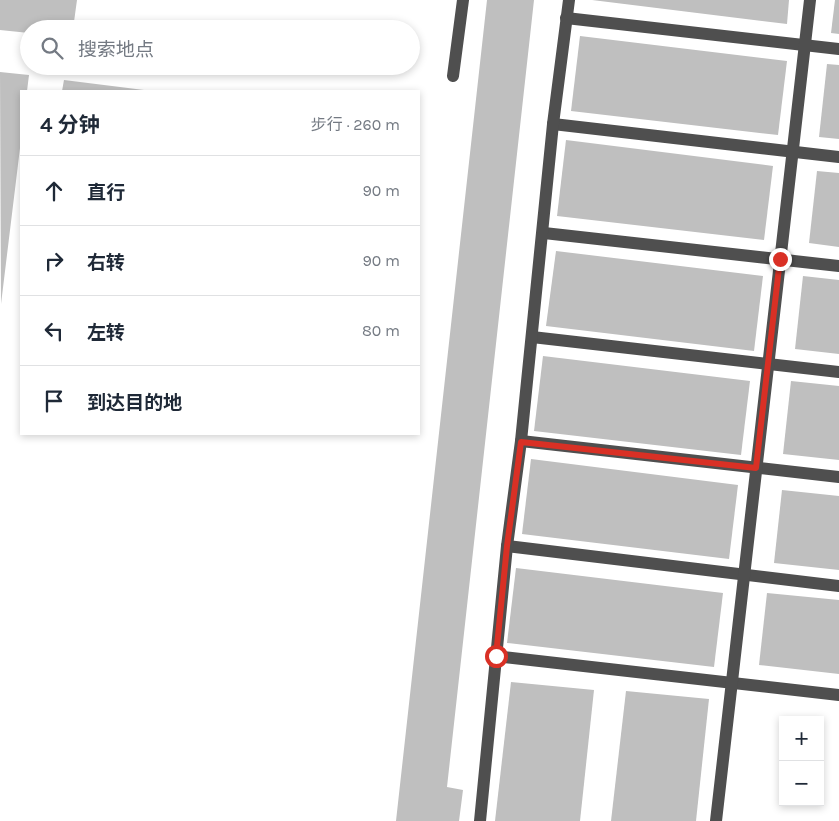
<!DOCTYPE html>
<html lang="zh">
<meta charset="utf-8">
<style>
body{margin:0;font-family:Karla,"Noto Sans SC",sans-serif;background:#f2f2f3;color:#1f2937}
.controls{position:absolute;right:15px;bottom:15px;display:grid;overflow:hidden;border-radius:0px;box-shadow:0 2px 8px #0003}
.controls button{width:45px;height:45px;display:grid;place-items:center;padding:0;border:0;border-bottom:1px solid #e0e1e3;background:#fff;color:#1f2937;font:25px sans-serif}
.stop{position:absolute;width:15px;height:15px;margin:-11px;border:4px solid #d93025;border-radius:50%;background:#fff}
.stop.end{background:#d93025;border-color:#fff;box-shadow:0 1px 5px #0008}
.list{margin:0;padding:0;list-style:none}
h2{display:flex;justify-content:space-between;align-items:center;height:65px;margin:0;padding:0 20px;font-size:21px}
h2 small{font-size:16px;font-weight:400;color:#747a83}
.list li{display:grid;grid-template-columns:32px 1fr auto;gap:15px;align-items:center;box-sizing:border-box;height:70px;padding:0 20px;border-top:1px solid #e0e1e3}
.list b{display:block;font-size:19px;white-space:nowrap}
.list em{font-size:16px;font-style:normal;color:#747a83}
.icon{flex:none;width:28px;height:28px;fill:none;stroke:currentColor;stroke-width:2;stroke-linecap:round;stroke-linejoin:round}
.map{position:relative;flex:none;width:839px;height:821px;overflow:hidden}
.search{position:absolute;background:#fff;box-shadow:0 2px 8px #0003;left:20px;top:20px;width:400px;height:55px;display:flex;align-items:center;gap:12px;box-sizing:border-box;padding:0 18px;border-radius:28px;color:#747a83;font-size:19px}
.panel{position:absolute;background:#fff;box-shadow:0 2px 8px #0003;left:20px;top:90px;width:400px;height:345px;border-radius:0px}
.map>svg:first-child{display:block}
.building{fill:#bfbfbf}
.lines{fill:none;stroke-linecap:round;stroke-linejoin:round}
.minor{stroke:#4f4f4f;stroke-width:12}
.route{stroke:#d93025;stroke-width:6}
</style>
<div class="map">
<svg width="839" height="821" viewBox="0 0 839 821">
<rect width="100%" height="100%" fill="#fff"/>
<g class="building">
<polygon points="0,0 77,0 73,29 29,29 29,33 0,30"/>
<polygon points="487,0 534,0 447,787 463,790 459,821 396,821"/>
<polygon points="592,0 789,0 787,24"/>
<polygon points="835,0 839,0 839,34 831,33"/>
<polygon points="580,36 787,61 778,135 571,111"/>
<polygon points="827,64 839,65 839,139 819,137"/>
<polygon points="0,72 29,75 27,91 21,91 21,140 1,304"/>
<polygon points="64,80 144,90 144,91 62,91"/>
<polygon points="566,140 773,166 764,240 557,216"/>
<polygon points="817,171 839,173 839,247 809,243"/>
<polygon points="556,251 763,276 754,351 546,326"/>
<polygon points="803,276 839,280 839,354 795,349"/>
<polygon points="543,356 750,381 741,455 534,431"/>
<polygon points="791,381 839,386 839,460 783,454"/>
<polygon points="531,459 738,485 729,559 522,534"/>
<polygon points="782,490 839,496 839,570 774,563"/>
<polygon points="516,568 723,593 714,667 507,643"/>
<polygon points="767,593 839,600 839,674 759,665"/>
<polygon points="511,682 594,690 580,821 495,821"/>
<polygon points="626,691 709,699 696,821 611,821"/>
</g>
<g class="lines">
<g class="minor">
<polyline points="566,18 839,49"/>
<polyline points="453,76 463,0"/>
<polyline points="553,124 839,157"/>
<polyline points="544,233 839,266"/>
<polyline points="532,337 839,372"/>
<polyline points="521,441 839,477"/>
<polyline points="507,546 839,586"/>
<polyline points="495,656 839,695"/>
<polyline points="480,821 507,546 521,441 553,124 569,0"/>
<polyline points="716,821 810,0"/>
</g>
</g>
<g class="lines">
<polyline class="route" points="496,656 507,546 521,442 756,468 780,259"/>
</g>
</svg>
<div class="controls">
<button>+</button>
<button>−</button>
</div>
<div class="stop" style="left:496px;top:656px"></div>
<div class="stop end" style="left:780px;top:259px"></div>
<div class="search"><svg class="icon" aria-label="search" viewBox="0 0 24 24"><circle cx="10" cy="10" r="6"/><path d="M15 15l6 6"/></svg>搜索地点</div>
<section class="panel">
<h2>4 分钟<small>步行 · 260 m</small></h2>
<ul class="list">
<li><svg class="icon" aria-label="ahead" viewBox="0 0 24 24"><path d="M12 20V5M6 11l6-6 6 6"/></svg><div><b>直行</b></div><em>90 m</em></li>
<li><svg class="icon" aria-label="right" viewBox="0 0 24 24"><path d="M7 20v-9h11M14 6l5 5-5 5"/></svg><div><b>右转</b></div><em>90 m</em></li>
<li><svg class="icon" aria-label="left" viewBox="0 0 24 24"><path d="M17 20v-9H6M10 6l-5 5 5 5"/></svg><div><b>左转</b></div><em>80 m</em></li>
<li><svg class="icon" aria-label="arrive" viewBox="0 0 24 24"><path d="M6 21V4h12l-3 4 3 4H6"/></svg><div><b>到达目的地</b></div></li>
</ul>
</section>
</div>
